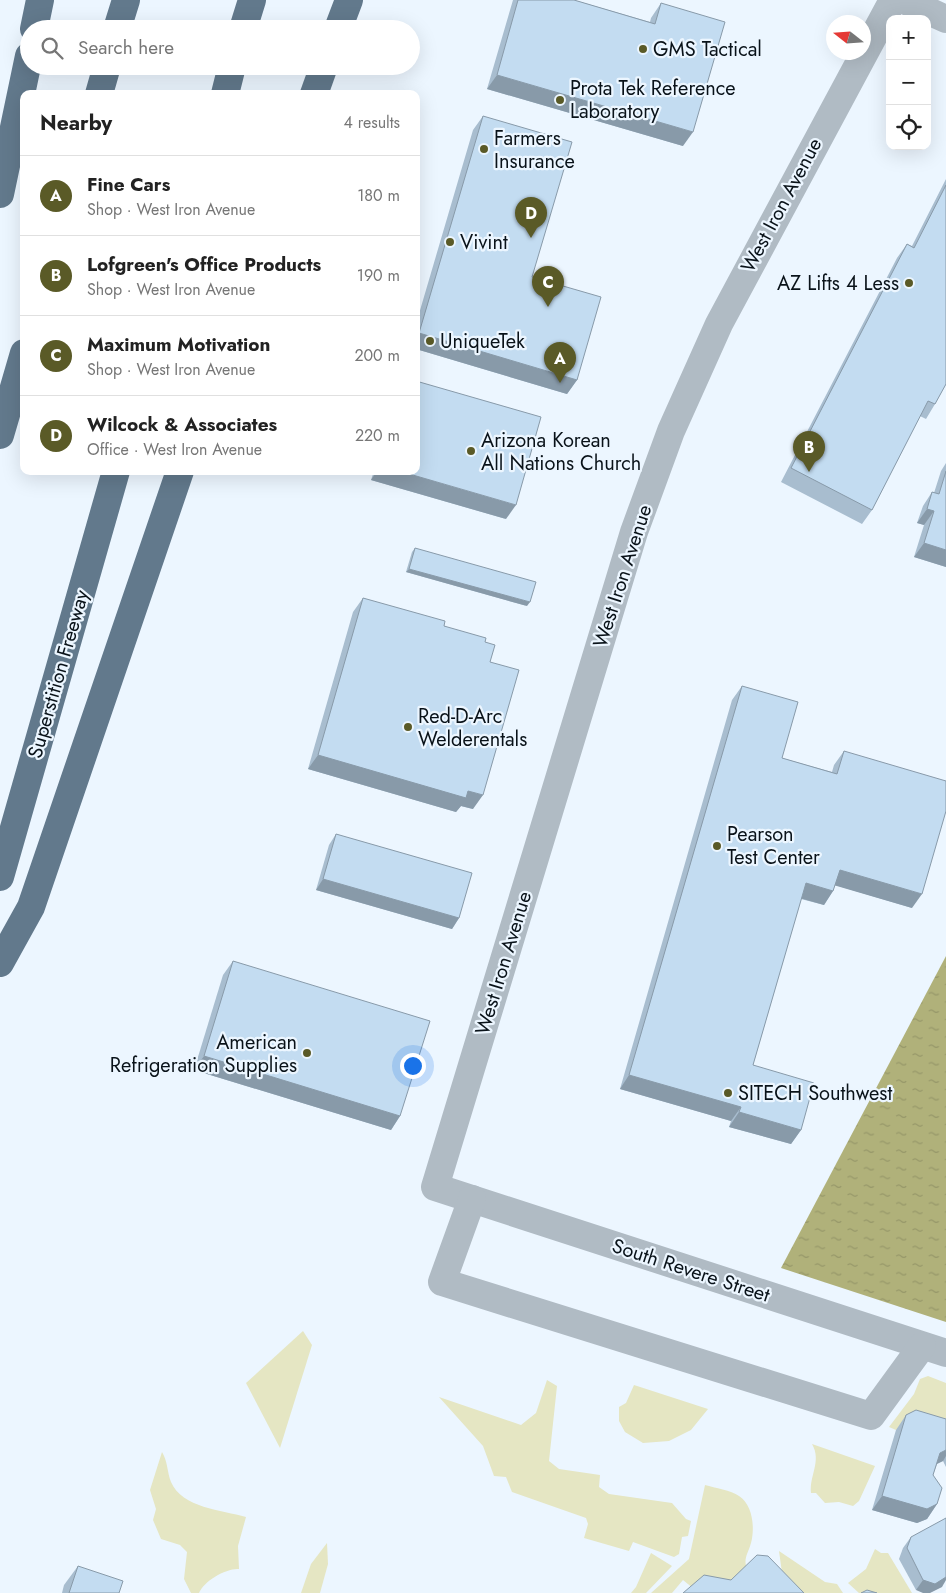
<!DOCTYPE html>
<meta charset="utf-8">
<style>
body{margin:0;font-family:Jost,sans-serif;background:#f2f2f2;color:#222}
.controls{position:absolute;right:15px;top:15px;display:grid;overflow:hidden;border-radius:10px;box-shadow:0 5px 20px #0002}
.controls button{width:45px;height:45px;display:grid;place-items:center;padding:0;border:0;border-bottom:1px solid #e0e0e0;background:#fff;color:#222;font:25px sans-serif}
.compass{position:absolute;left:826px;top:15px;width:45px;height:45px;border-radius:50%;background:#fff;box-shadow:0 5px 20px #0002;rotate:287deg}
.you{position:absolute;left:412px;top:1065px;width:18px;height:18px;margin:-12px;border:4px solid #fff;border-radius:50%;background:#1a73e8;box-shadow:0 0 0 8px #1a73e833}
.badge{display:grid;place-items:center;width:32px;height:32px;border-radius:50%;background:#5a5a27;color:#fff;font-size:16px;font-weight:700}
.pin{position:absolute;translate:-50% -41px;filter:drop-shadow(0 1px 2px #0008)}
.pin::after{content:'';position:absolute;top:26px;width:18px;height:15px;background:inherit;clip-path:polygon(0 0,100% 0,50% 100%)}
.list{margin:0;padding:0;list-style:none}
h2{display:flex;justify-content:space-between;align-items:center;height:65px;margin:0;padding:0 20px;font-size:21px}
h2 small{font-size:16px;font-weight:400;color:#767676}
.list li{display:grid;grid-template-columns:32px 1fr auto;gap:15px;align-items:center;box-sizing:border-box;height:80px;padding:0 20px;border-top:1px solid #e0e0e0}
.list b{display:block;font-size:19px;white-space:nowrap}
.list p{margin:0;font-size:16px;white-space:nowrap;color:#767676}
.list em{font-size:16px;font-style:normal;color:#767676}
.icon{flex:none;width:28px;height:28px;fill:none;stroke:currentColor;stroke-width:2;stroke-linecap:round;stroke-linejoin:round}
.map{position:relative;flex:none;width:946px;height:1593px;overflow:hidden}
.search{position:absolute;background:#fff;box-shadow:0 5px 20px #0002;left:20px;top:20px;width:400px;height:55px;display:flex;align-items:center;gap:12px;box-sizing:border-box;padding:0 18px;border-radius:28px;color:#767676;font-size:19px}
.panel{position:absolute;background:#fff;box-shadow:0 5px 20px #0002;left:20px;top:90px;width:400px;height:385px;border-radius:10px}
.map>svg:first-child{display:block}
.green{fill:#e5e6c3}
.water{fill:url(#water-ripples)}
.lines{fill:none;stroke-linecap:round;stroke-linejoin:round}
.minor{stroke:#b0bbc4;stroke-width:28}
.highway{stroke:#62798c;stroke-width:28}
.wall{fill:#a8bdcf}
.shaded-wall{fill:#889aa9}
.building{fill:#c3dcf1;stroke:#889aa9}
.poi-dot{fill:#5a5a27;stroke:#ecf6ff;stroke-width:2}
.labels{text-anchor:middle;stroke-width:4.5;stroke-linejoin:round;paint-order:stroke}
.poi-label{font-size:20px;fill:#091219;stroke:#ecf6ff;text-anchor:start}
.street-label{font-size:20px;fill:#091219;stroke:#ecf6ff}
</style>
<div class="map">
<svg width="946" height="1593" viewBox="0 0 946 1593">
<defs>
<pattern id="water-ripples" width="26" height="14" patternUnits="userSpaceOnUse" patternTransform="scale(1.25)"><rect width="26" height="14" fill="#b0b17a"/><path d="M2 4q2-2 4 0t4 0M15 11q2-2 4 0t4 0" fill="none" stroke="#969769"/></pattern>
</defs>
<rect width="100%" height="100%" fill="#ecf6ff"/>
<g class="green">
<polygon points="303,1331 312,1345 280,1448 246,1383"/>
<polygon points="928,1376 946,1383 946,1436 906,1424 896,1430 889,1427 914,1394 920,1379"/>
<polygon points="547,1380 557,1386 549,1461 559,1469 600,1475 599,1487 609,1494 672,1503 686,1519 691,1521 688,1536 682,1537 679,1554 674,1557 633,1542 629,1551 584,1538 588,1524 586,1518 512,1492 506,1477 494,1476 483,1446 439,1397 521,1425 536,1413"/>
<polygon points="634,1385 708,1409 691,1430 669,1441 643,1443 625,1432 619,1421 619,1407 626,1403"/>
<path d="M812 1444 875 1466 859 1501 853 1506 839 1502 825 1503 816 1493H811C809 1476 822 1461 812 1444Z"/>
<path d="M162 1452C168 1462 167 1472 171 1482 182 1508 222 1510 246 1517L238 1546 239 1569C226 1568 204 1581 199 1593H191L184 1579 187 1552 180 1545 161 1539 153 1520 156 1509 150 1490Z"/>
<path d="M705 1485C715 1488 731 1490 739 1496 753 1505 755 1528 751 1543 748 1554 743 1558 747 1569L721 1593 694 1589 683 1580 672 1593H651L689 1559Z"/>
<polygon points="327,1543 328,1564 320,1593 301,1593 311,1564"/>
<polygon points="875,1549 881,1553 888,1553 912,1593 859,1593 848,1583 866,1569"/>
<polygon points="779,1551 825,1582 837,1584 843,1593 791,1593 783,1580"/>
<polygon points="651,1553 672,1566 646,1593 631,1593 636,1587"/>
</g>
<polygon class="water" points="946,956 946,1322 781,1268"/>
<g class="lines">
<g class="minor">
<polyline points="893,0 719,324 671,431 634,532 435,1187 946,1353"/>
<polyline points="904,0 946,19"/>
<polyline points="472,1199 442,1282 871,1416 922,1346"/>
</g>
<g class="highway">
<polyline points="34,29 40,0"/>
<polyline points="117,29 126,0"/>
<polyline points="243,29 252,0"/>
<polyline points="338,29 349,0"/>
<polyline points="99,94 107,66"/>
<polyline points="225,94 232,66"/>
<polyline points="314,94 324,66"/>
<polyline points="0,194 29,56"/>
<polyline points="0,435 24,353"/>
<polyline points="0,877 116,471"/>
<polyline points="0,963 31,907 180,471"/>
</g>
</g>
<g class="wall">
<polygon points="513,0 574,0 650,22 651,18 661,3 683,146 487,89"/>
<polygon points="483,116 532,277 577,380 567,394 416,349 416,324 473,130"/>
<polygon points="946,179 946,384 935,404 926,419 920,416 872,510 862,524 781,482 897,258 907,244 912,246"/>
<polygon points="946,463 946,567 914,557 924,525 917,523 923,506 932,492 934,493 941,471"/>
<polygon points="374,471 416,471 506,519 371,480"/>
<polygon points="415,548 527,606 406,572 412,552"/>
<polygon points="363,598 444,626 485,642 490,662 473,809 461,806 456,812 308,769 353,612"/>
<polygon points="742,686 782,758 832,772 834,765 844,751 912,908 835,885 833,891 824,905 801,899 753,1065 801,1130 791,1144 729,1127 731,1121 620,1089 732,700"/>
<polygon points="336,834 459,918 452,929 316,890 329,845"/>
<polygon points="233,961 400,1116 391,1130 194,1070 223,975"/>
<polygon points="906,1415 946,1419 946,1467 943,1461 937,1464 933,1475 937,1504 927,1519 917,1523 872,1510 896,1430"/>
<polygon points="911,1537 942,1587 916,1590 899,1559 903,1548"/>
<polygon points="78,1566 119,1593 62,1593 64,1585"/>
</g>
<g class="shaded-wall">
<polygon points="497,75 693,132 683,146 487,89"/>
<polygon points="419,333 577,380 567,394 416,349 416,338"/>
<polygon points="377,471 399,471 516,505 506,519 371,480"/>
<polygon points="927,509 934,511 924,525 917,523"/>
<polygon points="924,543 946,550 946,567 914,557"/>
<polygon points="409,569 530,602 527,606 406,572"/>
<polygon points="318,755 468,791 483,795 473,809 461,806 456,812 308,769"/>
<polygon points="840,870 922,894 912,908 830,884"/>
<polygon points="323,879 459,918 452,929 316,890"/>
<polygon points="806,883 833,891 824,905 796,897"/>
<polygon points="204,1056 400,1116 391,1130 194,1070"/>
<polygon points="629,1075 741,1107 731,1121 620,1089"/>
<polygon points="739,1112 801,1130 791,1144 729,1127"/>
<polygon points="946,1450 946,1456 943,1461 930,1467 940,1453"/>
<polygon points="882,1496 937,1504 927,1519 917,1523 872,1510"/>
<polygon points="946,1577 946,1580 942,1587 930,1593 923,1593 916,1590 923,1580"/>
</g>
<g class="building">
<polygon points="518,0 574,0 655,24 661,3 725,22 693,132 497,75"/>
<polygon points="483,116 572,142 532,277 601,297 577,380 419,333"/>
<polygon points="946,185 946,384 935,404 928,401 872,510 791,468 907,244 914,248"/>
<polygon points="416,381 541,417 516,505 399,471 416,471"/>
<polygon points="946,471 946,550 924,543 934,511 927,509 932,492 939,494"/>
<polygon points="415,548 536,582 530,602 409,569"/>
<polygon points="363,598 445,621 444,626 486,638 485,642 495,645 490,662 519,670 483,795 468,791 466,798 318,755"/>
<polygon points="742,686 798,702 782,758 837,774 844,751 946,781 946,811 922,894 840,870 833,891 806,883 753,1065 814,1083 801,1130 739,1112 741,1107 629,1075"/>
<polygon points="336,834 472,873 459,918 323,879"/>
<polygon points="233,961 430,1021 400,1116 204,1056"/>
<polygon points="916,1410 946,1419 946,1450 940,1453 933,1475 942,1488 937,1504 927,1509 882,1496 906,1415"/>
<polygon points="946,1518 946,1577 935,1584 923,1580 907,1548 911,1537"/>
<polygon points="757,1555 768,1556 804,1593 683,1593 704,1575 731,1580"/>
<polygon points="78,1566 123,1581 119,1593 69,1593"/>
<polygon points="867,1590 877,1593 861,1593"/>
</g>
<g class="poi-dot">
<circle cx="643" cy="49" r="5"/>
<circle cx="560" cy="100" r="5"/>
<circle cx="484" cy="149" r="5"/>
<circle cx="450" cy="242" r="5"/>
<circle cx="909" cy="283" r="5"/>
<circle cx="430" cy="341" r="5"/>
<circle cx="471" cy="451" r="5"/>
<circle cx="408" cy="727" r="5"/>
<circle cx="717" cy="846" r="5"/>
<circle cx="307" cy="1053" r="5"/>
<circle cx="728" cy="1093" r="5"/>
</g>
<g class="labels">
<g class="poi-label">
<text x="653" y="56">GMS Tactical</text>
<text x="570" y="95">Prota Tek Reference<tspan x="570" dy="23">Laboratory</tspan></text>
<text x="494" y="145">Farmers<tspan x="494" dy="23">Insurance</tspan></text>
<text x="460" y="249">Vivint</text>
<text x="899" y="290" text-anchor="end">AZ Lifts 4 Less</text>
<text x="440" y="348">UniqueTek</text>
<text x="481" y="447">Arizona Korean<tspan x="481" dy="23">All Nations Church</tspan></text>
<text x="418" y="723">Red-D-Arc<tspan x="418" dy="23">Welderentals</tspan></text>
<text x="727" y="841">Pearson<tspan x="727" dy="23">Test Center</tspan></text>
<text x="297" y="1049" text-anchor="end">American<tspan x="297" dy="23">Refrigeration Supplies</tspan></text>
<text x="738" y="1100">SITECH Southwest</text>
</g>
<g class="street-label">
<text transform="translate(781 205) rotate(-62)" y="7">West Iron Avenue</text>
<text transform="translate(622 576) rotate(-72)" y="7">West Iron Avenue</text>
<text transform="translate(58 674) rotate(-74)" y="7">Superstition Freeway</text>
<text transform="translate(503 963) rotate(-73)" y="7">West Iron Avenue</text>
<text transform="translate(691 1270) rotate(18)" y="7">South Revere Street</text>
</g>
</g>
</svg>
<div class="controls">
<button>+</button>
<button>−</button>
<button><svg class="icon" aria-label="locate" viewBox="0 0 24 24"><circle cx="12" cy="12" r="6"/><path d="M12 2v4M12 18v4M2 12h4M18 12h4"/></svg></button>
</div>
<svg class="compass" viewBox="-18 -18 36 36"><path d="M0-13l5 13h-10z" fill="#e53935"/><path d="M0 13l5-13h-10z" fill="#767676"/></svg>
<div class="you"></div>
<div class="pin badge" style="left:560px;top:383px">A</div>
<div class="pin badge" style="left:809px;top:472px">B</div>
<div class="pin badge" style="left:548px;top:307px">C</div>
<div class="pin badge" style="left:531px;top:238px">D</div>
<div class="search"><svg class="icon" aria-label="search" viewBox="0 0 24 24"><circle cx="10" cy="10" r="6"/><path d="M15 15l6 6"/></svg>Search here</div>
<section class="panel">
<h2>Nearby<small>4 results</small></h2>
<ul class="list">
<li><span class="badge">A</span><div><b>Fine Cars</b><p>Shop · West Iron Avenue</p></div><em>180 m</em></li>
<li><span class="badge">B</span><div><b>Lofgreen's Office Products</b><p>Shop · West Iron Avenue</p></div><em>190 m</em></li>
<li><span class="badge">C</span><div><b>Maximum Motivation</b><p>Shop · West Iron Avenue</p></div><em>200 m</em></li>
<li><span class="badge">D</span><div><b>Wilcock &amp; Associates</b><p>Office · West Iron Avenue</p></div><em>220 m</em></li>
</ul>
</section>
</div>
